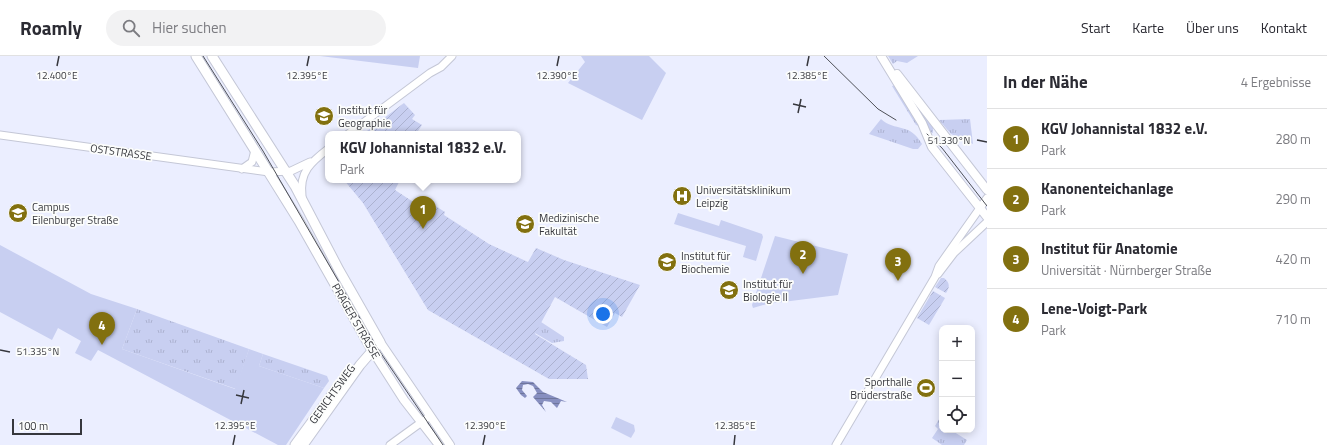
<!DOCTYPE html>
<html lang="de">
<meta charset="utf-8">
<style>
body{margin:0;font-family:"Titillium Web",sans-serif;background:#f2f2f3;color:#2b2b33}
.controls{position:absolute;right:12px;bottom:12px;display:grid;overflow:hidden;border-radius:8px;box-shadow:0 2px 10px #0003}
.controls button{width:36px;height:36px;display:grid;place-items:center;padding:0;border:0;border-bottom:1px solid #e1e1e2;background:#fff;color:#2b2b33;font:20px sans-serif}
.scale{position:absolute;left:12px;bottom:10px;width:70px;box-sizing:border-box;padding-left:4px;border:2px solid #36373d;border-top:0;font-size:11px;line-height:14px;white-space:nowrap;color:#36373d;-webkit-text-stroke:3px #fcfdfc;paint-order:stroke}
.you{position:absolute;left:603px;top:258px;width:14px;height:14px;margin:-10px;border:3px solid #fff;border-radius:50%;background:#1a73e8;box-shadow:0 0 0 6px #1a73e833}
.badge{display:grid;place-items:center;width:26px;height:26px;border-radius:50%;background:#82700f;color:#fff;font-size:13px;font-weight:700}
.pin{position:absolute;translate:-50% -33px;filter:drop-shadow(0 1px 2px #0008)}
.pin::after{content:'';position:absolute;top:21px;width:14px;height:12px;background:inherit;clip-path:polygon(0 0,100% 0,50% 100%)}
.popup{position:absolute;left:325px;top:75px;width:196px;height:52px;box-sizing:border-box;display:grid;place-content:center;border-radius:8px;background:#fff;filter:drop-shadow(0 1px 3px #0005);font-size:13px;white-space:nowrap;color:#7c7c81}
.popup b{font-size:15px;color:#2b2b33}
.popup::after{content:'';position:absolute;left:50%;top:100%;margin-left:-8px;border:8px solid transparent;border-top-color:#fff}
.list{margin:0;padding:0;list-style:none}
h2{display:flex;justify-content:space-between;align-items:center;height:52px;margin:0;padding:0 16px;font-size:17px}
h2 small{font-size:13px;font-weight:400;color:#7c7c81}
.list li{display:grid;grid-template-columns:26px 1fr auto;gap:12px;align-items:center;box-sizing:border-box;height:60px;padding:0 16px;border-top:1px solid #e1e1e2}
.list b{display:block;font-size:15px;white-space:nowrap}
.list p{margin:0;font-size:13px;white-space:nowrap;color:#7c7c81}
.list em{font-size:13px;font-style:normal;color:#7c7c81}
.icon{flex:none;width:22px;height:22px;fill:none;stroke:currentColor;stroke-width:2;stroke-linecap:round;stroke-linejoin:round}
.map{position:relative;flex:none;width:987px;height:389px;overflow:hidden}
header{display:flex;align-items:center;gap:24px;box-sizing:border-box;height:56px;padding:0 20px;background:#fff;border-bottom:1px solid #e1e1e2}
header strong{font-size:19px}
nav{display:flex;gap:22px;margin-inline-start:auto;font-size:14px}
.search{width:280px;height:36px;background:#f2f2f3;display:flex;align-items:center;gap:10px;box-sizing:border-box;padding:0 14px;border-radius:22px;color:#7c7c81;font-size:15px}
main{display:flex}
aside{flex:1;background:#fff}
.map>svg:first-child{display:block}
.grass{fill:url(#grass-tufts)}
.park{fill:#c8cff1}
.garden{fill:url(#garden-furrows)}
.water{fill:url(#water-rules)}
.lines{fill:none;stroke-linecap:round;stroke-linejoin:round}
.tertiary-casing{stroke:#c4c7d6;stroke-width:9}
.secondary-casing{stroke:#c4c7d6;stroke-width:10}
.primary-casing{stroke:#c4c7d6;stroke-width:11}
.tertiary{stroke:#fff;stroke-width:7}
.secondary{stroke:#fff;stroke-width:8}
.primary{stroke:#fff;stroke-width:9}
.tram{stroke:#4e5057;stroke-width:1}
.ticks{fill:none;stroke:#36373d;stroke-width:1.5}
.labels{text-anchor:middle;stroke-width:3.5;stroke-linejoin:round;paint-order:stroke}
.poi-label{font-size:11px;fill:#36373d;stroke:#fcfdfc;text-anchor:start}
.street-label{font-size:11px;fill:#36373d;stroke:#fcfdfc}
.ticks-label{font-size:10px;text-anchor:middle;fill:#36373d;stroke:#fcfdfc;stroke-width:3.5;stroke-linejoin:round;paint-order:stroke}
</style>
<header>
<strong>Roamly</strong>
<div class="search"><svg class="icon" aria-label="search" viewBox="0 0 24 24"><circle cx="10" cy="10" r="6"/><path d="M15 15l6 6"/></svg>Hier suchen</div>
<nav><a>Start</a><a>Karte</a><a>Über uns</a><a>Kontakt</a></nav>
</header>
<main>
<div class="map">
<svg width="987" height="389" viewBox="0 0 987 389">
<defs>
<pattern id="grass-tufts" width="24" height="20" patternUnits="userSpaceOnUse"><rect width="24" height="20" fill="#c8cff1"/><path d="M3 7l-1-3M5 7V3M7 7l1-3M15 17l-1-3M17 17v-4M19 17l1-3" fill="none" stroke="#acb2d0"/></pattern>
<pattern id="garden-furrows" width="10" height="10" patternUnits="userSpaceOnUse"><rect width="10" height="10" fill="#c8cff1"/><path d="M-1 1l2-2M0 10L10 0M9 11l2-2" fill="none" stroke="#acb2d0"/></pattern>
<pattern id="water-rules" width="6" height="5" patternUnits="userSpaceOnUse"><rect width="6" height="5" fill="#878fc0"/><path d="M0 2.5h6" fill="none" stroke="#6f769d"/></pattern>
</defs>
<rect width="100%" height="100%" fill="#ebeeff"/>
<g class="grass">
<polygon points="888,0 918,0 907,7 897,5 893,8"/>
<polygon points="900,25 933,69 933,77 928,75"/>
<polygon points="895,29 922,71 916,69 892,30"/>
<path d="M881 63C895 76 910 66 922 88L918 93H913L869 78Z"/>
<polygon points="970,63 973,88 951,78 939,64"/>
<polygon points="137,253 249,293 236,333 122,293"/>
<polygon points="541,266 564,281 564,285 552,287 535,277"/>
<polygon points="263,298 327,320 329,325 324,332 259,310"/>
<polygon points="942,358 942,364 939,366 941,368 939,372 942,374 951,374 967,384 964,389 942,389 932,382 938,373 935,370"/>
</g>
<g class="park">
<polygon points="320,0 420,0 418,12"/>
<polygon points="581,0 649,0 666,17 642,64 568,27 585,6"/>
<polygon points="678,157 719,170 721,164 762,178 763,181 756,205 743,201 746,190 674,168"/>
<polygon points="775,180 848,198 838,239 767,248 753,252 752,249"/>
<polygon points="0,189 91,238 137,253 122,293 235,333 249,293 263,298 259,310 324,332 286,389 278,389 98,294 91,305 75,297 81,285 58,272 52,284 0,256"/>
<polygon points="616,361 634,369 635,375 631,382 611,372"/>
</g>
<g class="garden">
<polygon points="404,47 415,59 412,63 422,69 416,78 363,78"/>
<polygon points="344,124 400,124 395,134 424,153 429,146 445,156 444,159 489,188 528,206 536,192 564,204 640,229 622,261 615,257 607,271 555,241 535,278 586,309 588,323 549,323 428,254 363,147"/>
<path d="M941 222H944C950 227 950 231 946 237L935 231Z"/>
<polygon points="933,235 945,242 929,269 917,262"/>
</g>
<polygon class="water" points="522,325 533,326 543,336 567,346 561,345 557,352 551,346 544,345 542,349 546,356 533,341 537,337 533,330 528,328 523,329 522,334 527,340 525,342 521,339 516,332"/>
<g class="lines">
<defs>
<g id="tertiary">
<polyline points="348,78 430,17 441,11 452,0"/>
<polyline points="0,79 269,116 291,115 310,106"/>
<polyline points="242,113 252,106 255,94"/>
<path d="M302 140C299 116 311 106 328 93"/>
<polyline points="938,218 954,197 987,166"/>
<polyline points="390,389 430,360"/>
<polyline points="836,389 935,221 939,210 987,142"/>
</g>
<g id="secondary">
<polyline points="881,0 922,67 932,91 987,161"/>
<polyline points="897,18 987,134"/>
<polyline points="380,286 450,389"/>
<polyline points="372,294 404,344 439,389"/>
</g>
<g id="primary">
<polyline points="196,0 299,165 372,294"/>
<polyline points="212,0 295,130 339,214 380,286 360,309 303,389"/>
<polyline points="295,389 339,329"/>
</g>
</defs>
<use href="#tertiary" class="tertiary-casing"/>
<use href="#secondary" class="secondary-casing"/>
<use href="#primary" class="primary-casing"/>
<use href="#tertiary" class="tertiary"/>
<use href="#secondary" class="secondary"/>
<use href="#primary" class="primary"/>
<g class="tram">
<polyline points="203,0 263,95 376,290 443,389"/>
<polyline points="824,0 878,53 896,64"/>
<polyline points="927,78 942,92 987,150"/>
</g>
</g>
<path class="ticks" d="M57 10 59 0M307 10 309 0M557 10 559 0M807 10 809 0M793 48 806 51M798 57 801 43M977 84 987 86M0 294 10 296M236 339 249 342M241 348 244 334M233 389 235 379M483 389 485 379M734 389 735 379"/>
<defs>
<symbol id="university-disc" viewBox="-11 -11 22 22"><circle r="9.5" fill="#82700f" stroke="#fcfdfc"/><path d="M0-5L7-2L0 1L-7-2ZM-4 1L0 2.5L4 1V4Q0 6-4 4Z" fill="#fff"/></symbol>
<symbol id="hospital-disc" viewBox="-11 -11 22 22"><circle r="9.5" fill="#82700f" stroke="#fcfdfc"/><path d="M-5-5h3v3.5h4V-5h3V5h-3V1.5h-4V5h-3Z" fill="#fff"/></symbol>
<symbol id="stadium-disc" viewBox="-11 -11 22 22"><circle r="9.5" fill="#82700f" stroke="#fcfdfc"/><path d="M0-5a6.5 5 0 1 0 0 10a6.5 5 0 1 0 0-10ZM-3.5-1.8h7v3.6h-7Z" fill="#fff"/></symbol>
</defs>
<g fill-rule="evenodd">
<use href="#university-disc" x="313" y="49" width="22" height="22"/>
<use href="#hospital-disc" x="671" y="129" width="22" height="22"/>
<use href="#university-disc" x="7" y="146" width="22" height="22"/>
<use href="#university-disc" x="514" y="157" width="22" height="22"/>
<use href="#university-disc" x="656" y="195" width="22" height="22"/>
<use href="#university-disc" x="718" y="223" width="22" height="22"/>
<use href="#stadium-disc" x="915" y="321" width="22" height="22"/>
</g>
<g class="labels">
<g class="poi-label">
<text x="338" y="58">Institut für<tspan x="338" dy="13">Geographie</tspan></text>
<text x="696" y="138">Universitätsklinikum<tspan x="696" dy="13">Leipzig</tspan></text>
<text x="32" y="155">Campus<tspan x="32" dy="13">Eilenburger Straße</tspan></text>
<text x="539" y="166">Medizinische<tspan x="539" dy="13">Fakultät</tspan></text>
<text x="681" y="204">Institut für<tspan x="681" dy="13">Biochemie</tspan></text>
<text x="743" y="232">Institut für<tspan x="743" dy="13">Biologie II</tspan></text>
<text x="912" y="330" text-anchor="end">Sporthalle<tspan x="912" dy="13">Brüderstraße</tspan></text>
</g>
<g class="street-label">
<text transform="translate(121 96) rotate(8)" y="4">OSTSTRASSE</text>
<text transform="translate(356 265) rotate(60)" y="4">PRAGER STRASSE</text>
<text transform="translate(332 338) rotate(-54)" y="4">GERICHTSWEG</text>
</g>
</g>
<g class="ticks-label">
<text x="57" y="23">12.400°E</text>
<text x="557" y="23">12.390°E</text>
<text x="307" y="23">12.395°E</text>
<text x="807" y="23">12.385°E</text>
<text x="949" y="88">51.330°N</text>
<text x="38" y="299">51.335°N</text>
<text x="235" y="373">12.395°E</text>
<text x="485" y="373">12.390°E</text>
<text x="735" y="373">12.385°E</text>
</g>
</svg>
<div class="controls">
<button>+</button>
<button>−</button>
<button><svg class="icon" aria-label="locate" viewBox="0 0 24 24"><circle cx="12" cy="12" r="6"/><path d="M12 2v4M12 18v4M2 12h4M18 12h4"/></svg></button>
</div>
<div class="scale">100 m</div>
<div class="you"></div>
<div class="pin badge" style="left:423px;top:173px">1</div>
<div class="popup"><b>KGV Johannistal 1832 e.V.</b>Park</div>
<div class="pin badge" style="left:803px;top:218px">2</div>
<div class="pin badge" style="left:898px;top:225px">3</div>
<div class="pin badge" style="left:102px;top:289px">4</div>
</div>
<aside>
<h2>In der Nähe<small>4 Ergebnisse</small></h2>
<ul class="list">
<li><span class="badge">1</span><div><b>KGV Johannistal 1832 e.V.</b><p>Park</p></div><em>280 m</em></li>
<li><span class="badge">2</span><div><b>Kanonenteichanlage</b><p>Park</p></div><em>290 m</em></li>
<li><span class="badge">3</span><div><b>Institut für Anatomie</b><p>Universität · Nürnberger Straße</p></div><em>420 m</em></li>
<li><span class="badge">4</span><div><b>Lene-Voigt-Park</b><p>Park</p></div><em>710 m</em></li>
</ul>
</aside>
</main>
